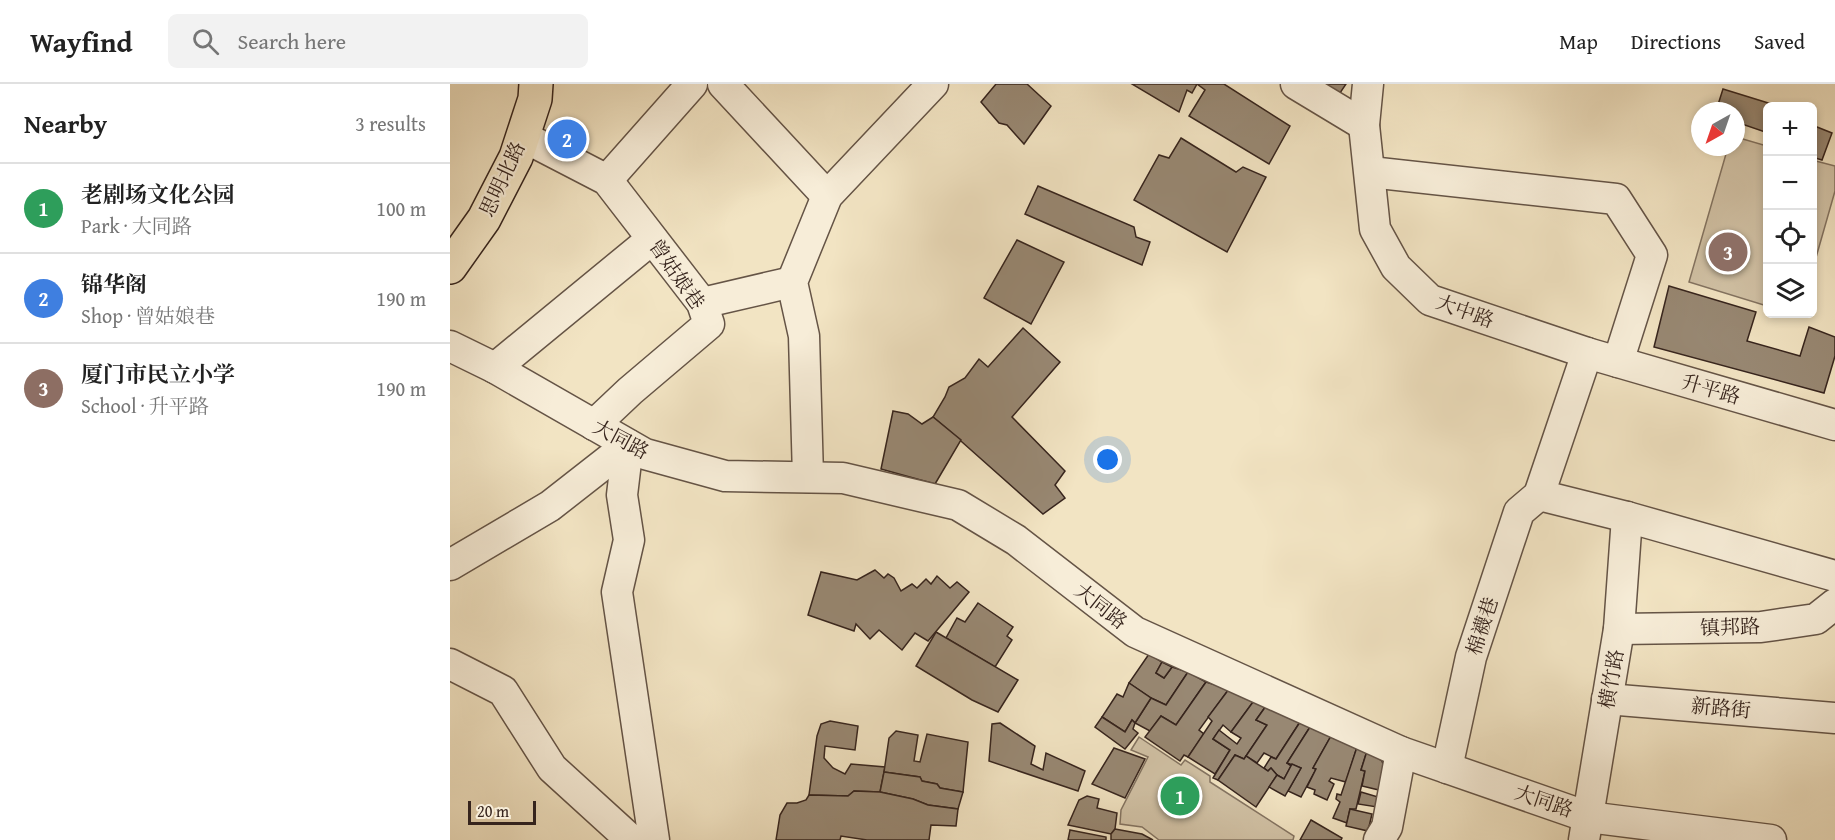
<!DOCTYPE html>
<meta charset="utf-8">
<style>
body{margin:0;font-family:"Gentium Book Plus","Noto Serif SC",serif;background:#f2f2f2;color:#222}
.controls{position:absolute;right:18px;top:18px;display:grid;overflow:hidden;border-radius:9px;box-shadow:0 3px 9px #0003}
.controls button{width:54px;height:54px;display:grid;place-items:center;padding:0;border:0;border-bottom:2px solid #e0e0e0;background:#fff;color:#222;font:30px sans-serif}
.compass{position:absolute;left:1241px;top:18px;width:54px;height:54px;border-radius:50%;background:#fff;box-shadow:0 3px 9px #0003;rotate:220deg}
.scale{position:absolute;left:18px;bottom:15px;width:68px;box-sizing:border-box;padding-left:6px;border:3px solid #36241d;border-top:0;font-size:16px;line-height:21px;white-space:nowrap;color:#36241d;-webkit-text-stroke:4px #f7edd8;paint-order:stroke}
.you{position:absolute;left:658px;top:376px;width:21px;height:21px;margin:-15px;border:4px solid #fff;border-radius:50%;background:#1a73e8;box-shadow:0 0 0 9px #1a73e833}
.badge{display:grid;place-items:center;width:39px;height:39px;border-radius:50%;background:#b45309;color:#fff;font-size:20px;font-weight:700}
.pin{position:absolute;translate:-50% -50%;border:3px solid #fff;box-shadow:0 2px 6px #0006}
.list{margin:0;padding:0;list-style:none}
h2{display:flex;justify-content:space-between;align-items:center;height:78px;margin:0;padding:0 24px;font-size:26px}
h2 small{font-size:20px;font-weight:400;color:#767676}
.list li{display:grid;grid-template-columns:39px 1fr auto;gap:18px;align-items:center;box-sizing:border-box;height:90px;padding:0 24px;border-top:2px solid #e0e0e0}
.list b{display:block;font-size:22px;white-space:nowrap}
.list p{margin:0;font-size:20px;white-space:nowrap;color:#767676}
.list em{font-size:20px;font-style:normal;color:#767676}
.icon{flex:none;width:33px;height:33px;fill:none;stroke:currentColor;stroke-width:2;stroke-linecap:round;stroke-linejoin:round}
.map{position:relative;flex:none;width:1385px;height:756px;overflow:hidden}
header{display:flex;align-items:center;gap:36px;box-sizing:border-box;height:84px;padding:0 30px;background:#fff;border-bottom:2px solid #e0e0e0}
header strong{font-size:28px}
nav{display:flex;gap:33px;margin-inline-start:auto;font-size:21px}
.search{width:420px;height:54px;background:#f2f2f2;display:flex;align-items:center;gap:15px;box-sizing:border-box;padding:0 21px;border-radius:9px;color:#767676;font-size:22px}
main{display:flex}
aside{flex:1;background:#fff}
.map>svg:first-child{display:block}
.green{fill:#d2c3a7;stroke:#847462;stroke-width:1.5}
.building{fill:#988873;stroke:#36241d;stroke-width:1.5}
.lines{fill:none;stroke-linecap:round;stroke-linejoin:round}
.minor-casing{stroke:#655446;stroke-width:33}
.major-casing{stroke:#36241d;stroke-width:36}
.minor{stroke:#f7edd8;stroke-width:30}
.major{stroke:#f2e4c3;stroke-width:33}
.labels{text-anchor:middle;stroke-width:4.5;stroke-linejoin:round;paint-order:stroke}
.street-label{font-size:20px;fill:#36241d;stroke:#f7edd8}
</style>
<header>
<strong>Wayfind</strong>
<div class="search"><svg class="icon" aria-label="search" viewBox="0 0 24 24"><circle cx="10" cy="10" r="6"/><path d="M15 15l6 6"/></svg>Search here</div>
<nav><a>Map</a><a>Directions</a><a>Saved</a></nav>
</header>
<main>
<aside>
<h2>Nearby<small>3 results</small></h2>
<ul class="list">
<li><span class="badge" style="background:#2e9e5b">1</span><div><b>老剧场文化公园</b><p>Park · 大同路</p></div><em>100 m</em></li>
<li><span class="badge" style="background:#3f7fe0">2</span><div><b>锦华阁</b><p>Shop · 曾姑娘巷</p></div><em>190 m</em></li>
<li><span class="badge" style="background:#8d6e63">3</span><div><b>厦门市民立小学</b><p>School · 升平路</p></div><em>190 m</em></li>
</ul>
</aside>
<div class="map">
<svg width="1385" height="756" viewBox="0 0 1385 756">
<rect width="100%" height="100%" fill="#f2e4c3"/>
<filter id="stains"><feTurbulence type="fractalNoise" baseFrequency=".00333" numOctaves="4"/><feColorMatrix values="0 0 0 0 .2 0 0 0 0 .09 0 0 0 0 .02 0 0 0 .5 -.17"/></filter>
<radialGradient id="worn" r=".72"><stop offset=".6" stop-color="#630" stop-opacity="0"/><stop offset="1" stop-color="#630" stop-opacity=".3"/></radialGradient>
<g class="green">
<polygon points="1286,53 1317,62 1317,222 1239,198 1278,63 1286,63"/>
<polygon points="1362,76 1385,82 1385,107 1363,184"/>
<polygon points="689,653 731,681 735,676 760,692 760,698 844,752 843,756 709,756 692,743 670,740 671,726 698,673 681,666"/>
</g>
<g class="building">
<polygon points="546,0 577,0 601,22 574,60 557,41 549,39 531,18"/>
<polygon points="682,0 747,0 742,9 737,6 729,28"/>
<polygon points="774,0 840,42 819,80 739,32 755,6 747,0"/>
<polygon points="856,0 896,0 890,9"/>
<polygon points="1273,5 1328,22 1318,22 1318,49 1286,38 1286,27 1266,27"/>
<polygon points="1362,41 1382,49 1372,76 1362,73"/>
<polygon points="731,54 786,88 793,83 816,93 777,168 684,116 709,71 719,74"/>
<polygon points="588,102 684,143 686,153 700,158 692,181 575,130"/>
<polygon points="567,156 614,178 581,240 534,214"/>
<polygon points="1219,202 1306,228 1297,257 1350,272 1359,243 1385,253 1385,272 1374,309 1204,263"/>
<polygon points="573,244 610,278 562,333 615,387 605,401 615,414 593,430 503,350 483,333 495,313 499,303 515,294 529,275 538,283"/>
<polygon points="443,327 458,330 472,340 483,333 511,356 485,400 431,385"/>
<polygon points="425,486 434,494 438,490 444,494 451,507 462,500 467,504 476,495 481,500 487,492 500,504 507,498 519,508 478,557 465,549 452,566 429,546 420,555 406,540 404,547 358,531 371,488 407,496"/>
<polygon points="528,519 563,543 557,552 562,556 545,583 496,554 507,534 515,538"/>
<polygon points="486,548 568,596 548,628 522,616 466,582"/>
<polygon points="699,570 712,578 706,589 714,594 722,583 738,588 716,621 701,614 679,599"/>
<polygon points="712,578 722,583 714,594 706,589"/>
<polygon points="738,588 756,598 726,641 711,632 700,647 685,639 701,614 716,621"/>
<polygon points="756,598 779,605 749,646 754,650 738,673 734,671 730,677 695,653 711,632 726,641"/>
<polygon points="679,599 701,614 685,639 682,636 675,648 652,633 667,610 673,613"/>
<polygon points="779,605 803,618 781,648 773,641 763,655 780,666 765,690 738,673 762,637 758,633"/>
<polygon points="803,618 816,622 806,636 817,641 794,675 785,671 768,696 763,694 780,666 763,655 769,646 787,660 791,654 781,648"/>
<polygon points="816,622 850,638 826,675 814,669 807,679 796,672 817,641 806,636"/>
<polygon points="652,633 675,648 682,636 685,639 683,645 688,649 675,665 645,643"/>
<polygon points="380,637 408,642 405,666 375,662 374,674 383,684 395,690 401,680 435,683 430,708 404,707 398,712 359,711 367,652 371,640"/>
<polygon points="850,638 860,643 837,679 841,682 834,695 827,691 821,684 818,687 814,684 821,673 826,675"/>
<polygon points="550,639 585,662 581,680 593,686 596,669 635,687 628,707 539,677 542,640"/>
<polygon points="860,643 881,652 863,684 866,685 851,713 838,707 851,684 837,679"/>
<polygon points="446,647 468,651 464,677 470,678 477,650 518,658 513,708 490,704 487,700 472,697 470,693 434,688 439,654"/>
<polygon points="881,652 907,663 896,698 881,694 879,697 884,700 877,716 864,710 865,706 857,703 866,685 863,684"/>
<polygon points="907,663 917,667 911,686 915,687 906,725 900,725 897,739 883,734 890,718 886,715 887,710 891,711"/>
<polygon points="664,664 695,675 675,714 642,700"/>
<polygon points="917,667 932,677 935,686 929,706 912,702 915,687 911,686"/>
<polygon points="785,671 794,675 796,672 818,687 821,684 827,691 806,723 768,696"/>
<polygon points="842,680 851,684 835,712 819,703 827,691 834,695"/>
<polygon points="434,688 470,693 472,697 487,700 490,704 513,708 508,725 478,721 463,715 430,708"/>
<polygon points="404,707 430,708 463,715 478,721 508,725 506,742 481,741 479,756 417,756 391,752 390,756 326,756 330,731 337,719 347,719 356,716 359,711 398,712"/>
<polygon points="911,708 928,713 927,723 908,720"/>
<polygon points="637,712 649,715 647,724 667,729 665,745 661,750 618,741 629,716"/>
<polygon points="900,725 922,730 918,747 896,742"/>
<polygon points="861,736 892,754 891,756 850,756"/>
<polygon points="665,745 692,750 703,756 661,756 661,750"/>
<polygon points="620,746 656,753 656,756 618,756"/>
</g>
<g class="lines">
<defs>
<g id="minor">
<polyline points="273,0 377,112"/>
<polyline points="846,0 914,41"/>
<polyline points="918,0 914,41 925,145 946,183 980,216 1137,269 1385,341"/>
<polyline points="72,52 157,96 252,219 259,240 180,307 144,341"/>
<polyline points="920,88 1166,115 1202,171 1168,278"/>
<polyline points="157,96 242,0"/>
<polyline points="252,219 342,198"/>
<polyline points="0,262 45,284 195,370 275,392 393,394 508,421 566,456 685,548 951,668 1138,733 1321,756"/>
<polyline points="1137,269 1089,411 1177,433 1385,492"/>
<polyline points="45,284 202,155"/>
<polyline points="178,361 172,411 179,456 167,508 204,756"/>
<polyline points="358,393 354,252 342,198 377,112 483,0"/>
<polyline points="0,481 100,422 178,361"/>
<polyline points="1169,545 1311,543 1366,535 1385,520"/>
<polyline points="0,580 53,607 102,684 180,755 183,756"/>
<polyline points="1157,615 1385,634"/>
<polyline points="997,684 1021,573 1069,428 1089,411"/>
<polyline points="929,756 937,743 951,668"/>
<polyline points="1134,756 1169,545 1177,433"/>
</g>
<polyline id="major" points="0,183 34,135 66,73 85,15 86,0"/>
</defs>
<use href="#minor" class="minor-casing"/>
<use href="#major" class="major-casing"/>
<use href="#minor" class="minor"/>
<use href="#major" class="major"/>
</g>
<g class="labels">
<g class="street-label">
<text transform="translate(52 95) rotate(-65)" y="7">思明北路</text>
<text transform="translate(227 190) rotate(55)" y="7">曾姑娘巷</text>
<text transform="translate(1015 227) rotate(20)" y="7">大中路</text>
<text transform="translate(1261 305) rotate(16)" y="7">升平路</text>
<text transform="translate(171 355) rotate(28)" y="7">大同路</text>
<text transform="translate(651 522) rotate(38)" y="7">大同路</text>
<text transform="translate(1032 542) rotate(-72)" y="7">棉襪巷</text>
<text transform="translate(1280 543) rotate(-2)" y="7">镇邦路</text>
<text transform="translate(1161 595) rotate(-80)" y="7">横竹路</text>
<text transform="translate(1271 624) rotate(5)" y="7">新路街</text>
<text transform="translate(1094 717) rotate(19)" y="7">大同路</text>
</g>
</g>
<rect width="100%" height="100%" filter="url(#stains)"/>
<rect width="100%" height="100%" fill="url(#worn)"/>
</svg>
<div class="controls">
<button>+</button>
<button>−</button>
<button><svg class="icon" aria-label="locate" viewBox="0 0 24 24"><circle cx="12" cy="12" r="6"/><path d="M12 2v4M12 18v4M2 12h4M18 12h4"/></svg></button>
<button><svg class="icon" aria-label="layers" viewBox="0 0 24 24"><path d="M12 4l9 5-9 5-9-5zM3 14l9 5 9-5"/></svg></button>
</div>
<svg class="compass" viewBox="-18 -18 36 36"><path d="M0-13l5 13h-10z" fill="#e53935"/><path d="M0 13l5-13h-10z" fill="#767676"/></svg>
<div class="scale">20 m</div>
<div class="you"></div>
<div class="pin badge" style="left:730px;top:712px;background:#2e9e5b">1</div>
<div class="pin badge" style="left:117px;top:55px;background:#3f7fe0">2</div>
<div class="pin badge" style="left:1278px;top:168px;background:#8d6e63">3</div>
</div>
</main>
